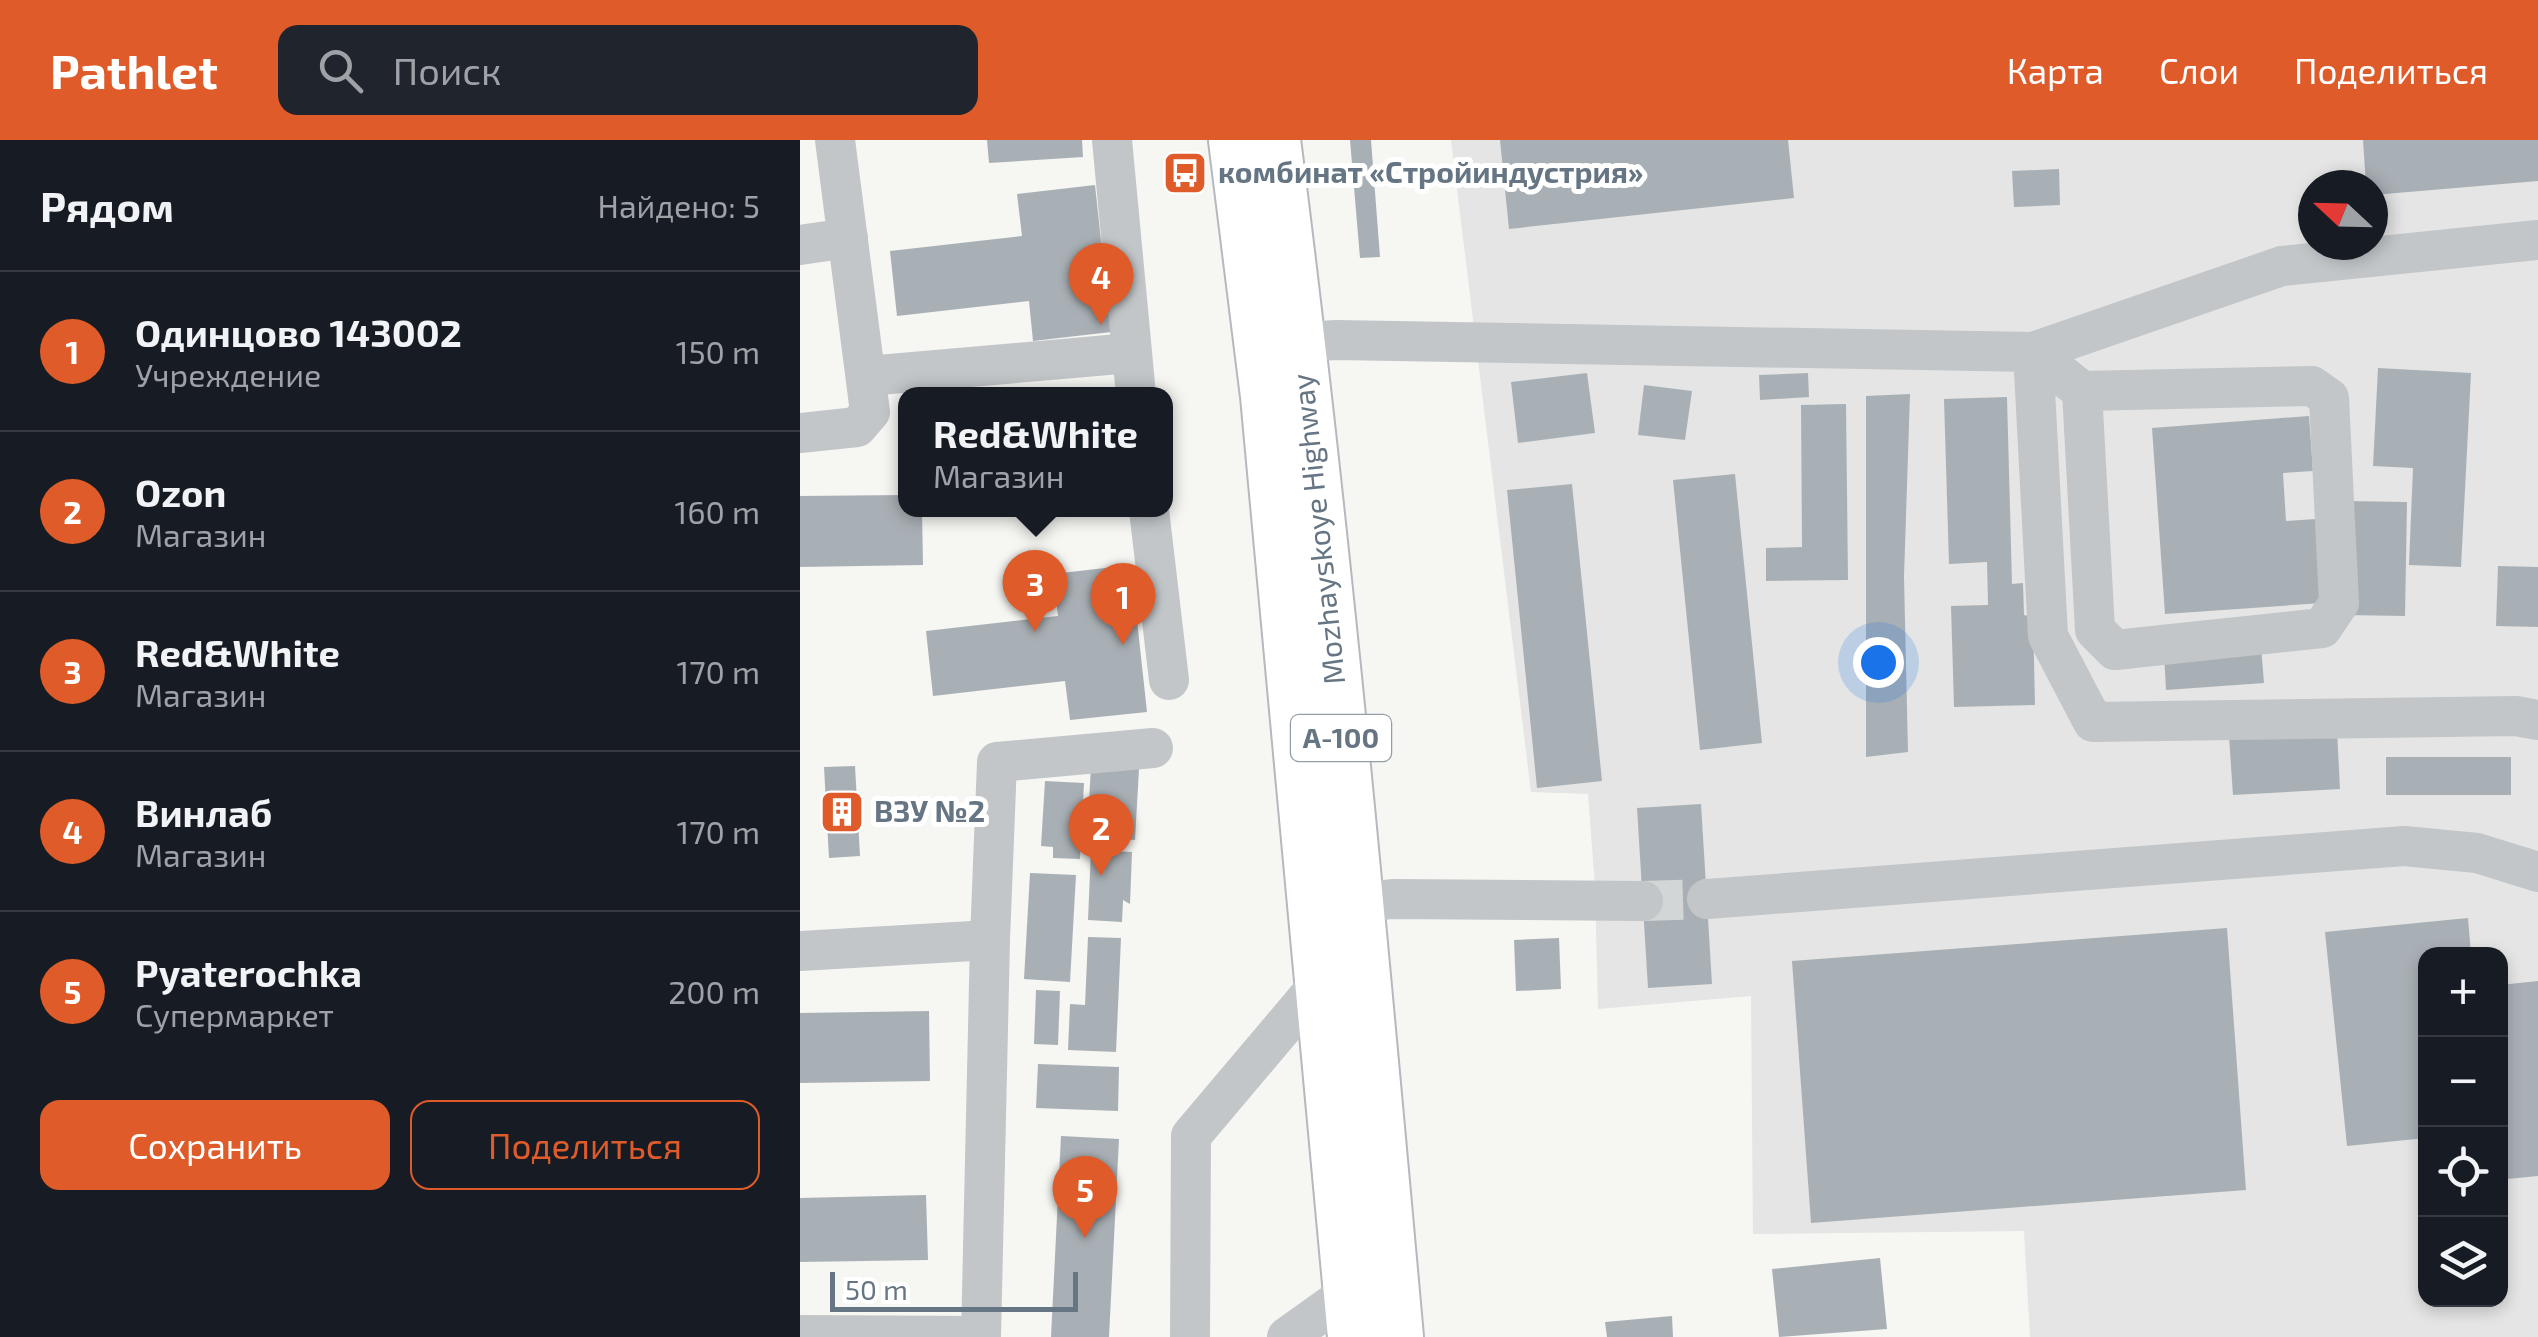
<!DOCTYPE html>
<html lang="ru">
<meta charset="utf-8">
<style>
body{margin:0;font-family:"Exo 2",sans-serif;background:#20242c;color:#f1f3f6}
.controls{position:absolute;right:30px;bottom:30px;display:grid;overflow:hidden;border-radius:20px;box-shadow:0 5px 15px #0003}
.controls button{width:90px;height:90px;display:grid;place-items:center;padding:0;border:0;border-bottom:2px solid #363941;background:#171b24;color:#f1f3f6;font:50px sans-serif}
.compass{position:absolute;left:1498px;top:30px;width:90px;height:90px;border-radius:50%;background:#171b24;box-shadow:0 5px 15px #0003;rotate:292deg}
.scale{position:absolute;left:30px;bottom:25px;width:248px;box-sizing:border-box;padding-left:10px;border:5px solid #667583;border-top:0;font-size:28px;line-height:35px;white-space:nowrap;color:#667583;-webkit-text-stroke:8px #fff;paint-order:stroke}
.you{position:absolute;left:1078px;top:522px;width:35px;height:35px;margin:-25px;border:8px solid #fff;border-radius:50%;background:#1a73e8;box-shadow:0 0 0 15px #1a73e833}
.badge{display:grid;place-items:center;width:65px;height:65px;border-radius:50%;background:#df5c2a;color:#fff;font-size:32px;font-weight:700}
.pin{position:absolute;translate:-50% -82px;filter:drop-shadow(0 2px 5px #0008)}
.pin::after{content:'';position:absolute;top:52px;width:35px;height:30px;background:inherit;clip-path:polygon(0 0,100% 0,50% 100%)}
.popup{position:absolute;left:98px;top:247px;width:275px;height:130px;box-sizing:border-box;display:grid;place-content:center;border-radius:20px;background:#171b24;filter:drop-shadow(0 2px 8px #0005);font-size:32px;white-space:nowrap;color:#9ea1a6}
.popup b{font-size:38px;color:#f1f3f6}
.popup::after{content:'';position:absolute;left:50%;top:100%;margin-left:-20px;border:20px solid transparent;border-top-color:#171b24}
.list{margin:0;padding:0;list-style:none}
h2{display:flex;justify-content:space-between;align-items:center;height:130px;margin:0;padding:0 40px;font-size:42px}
h2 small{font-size:32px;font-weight:400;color:#9ea1a6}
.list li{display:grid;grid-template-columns:65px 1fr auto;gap:30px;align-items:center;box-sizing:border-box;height:160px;padding:0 40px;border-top:2px solid #363941}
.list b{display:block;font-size:38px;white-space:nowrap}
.list p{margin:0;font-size:32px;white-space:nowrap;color:#9ea1a6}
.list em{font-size:32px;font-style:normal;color:#9ea1a6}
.actions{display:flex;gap:20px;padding:30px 40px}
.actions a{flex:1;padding:22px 0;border:2px solid #df5c2a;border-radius:20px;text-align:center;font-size:35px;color:#df5c2a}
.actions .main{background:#df5c2a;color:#fff}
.icon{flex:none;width:55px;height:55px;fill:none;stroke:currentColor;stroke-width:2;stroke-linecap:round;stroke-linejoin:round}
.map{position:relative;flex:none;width:1738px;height:1197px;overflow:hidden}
header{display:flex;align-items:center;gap:60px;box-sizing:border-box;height:140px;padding:0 50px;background:#df5c2a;color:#fff}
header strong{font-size:48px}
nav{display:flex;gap:55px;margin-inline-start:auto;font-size:35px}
.search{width:700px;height:90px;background:#20242c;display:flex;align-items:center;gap:25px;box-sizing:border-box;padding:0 35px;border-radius:20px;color:#9ea1a6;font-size:38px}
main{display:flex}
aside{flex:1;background:#171b24}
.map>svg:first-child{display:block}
.built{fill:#e4e5e4;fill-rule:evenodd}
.building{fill:#a9b0b5}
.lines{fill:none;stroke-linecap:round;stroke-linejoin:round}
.minor-tunnel{stroke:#d2d6d7;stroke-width:40;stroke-dasharray:40 20;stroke-linecap:butt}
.major-casing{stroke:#b5b9bd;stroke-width:56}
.minor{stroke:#c2c6c9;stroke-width:40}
.major{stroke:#fff;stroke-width:52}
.labels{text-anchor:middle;stroke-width:10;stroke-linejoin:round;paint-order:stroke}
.shield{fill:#fff;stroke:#949ea8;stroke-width:2.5}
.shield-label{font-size:28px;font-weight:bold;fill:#667583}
.poi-label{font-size:30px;font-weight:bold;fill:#667583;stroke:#fff;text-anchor:start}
.street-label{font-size:30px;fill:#667583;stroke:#fff}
</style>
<header>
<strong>Pathlet</strong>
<div class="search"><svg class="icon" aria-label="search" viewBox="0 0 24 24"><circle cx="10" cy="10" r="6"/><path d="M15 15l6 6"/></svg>Поиск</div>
<nav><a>Карта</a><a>Слои</a><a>Поделиться</a></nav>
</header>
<main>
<aside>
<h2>Рядом<small>Найдено: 5</small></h2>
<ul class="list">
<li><span class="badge">1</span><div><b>Одинцово 143002</b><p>Учреждение</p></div><em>150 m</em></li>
<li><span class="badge">2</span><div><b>Ozon</b><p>Магазин</p></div><em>160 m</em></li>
<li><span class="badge">3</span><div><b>Red&amp;White</b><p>Магазин</p></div><em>170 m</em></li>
<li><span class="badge">4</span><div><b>Винлаб</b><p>Магазин</p></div><em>170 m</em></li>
<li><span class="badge">5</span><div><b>Pyaterochka</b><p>Супермаркет</p></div><em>200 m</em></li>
</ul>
<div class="actions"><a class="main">Сохранить</a><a>Поделиться</a></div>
</aside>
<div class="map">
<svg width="1738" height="1197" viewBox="0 0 1738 1197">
<rect width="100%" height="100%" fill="#f6f6f3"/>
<path class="built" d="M651 0H1738V1197H1230L1224 1091 953 1094 951 856 798 869 795 746 788 654 731 652ZM1513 45H1573V105H1513ZM1626 814H1700V1160H1626Z"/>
<g class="building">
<polygon points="187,0 282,0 283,17 189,23"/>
<polygon points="550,0 571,0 580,117 560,118"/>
<polygon points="700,0 988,0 994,58 709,89"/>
<polygon points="1563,0 1738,0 1738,41 1573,55 1573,45 1566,45"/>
<polygon points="1259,29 1260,65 1214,67 1212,31"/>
<polygon points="295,45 311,192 233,201 229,161 97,176 90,111 222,96 217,54"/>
<polygon points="1578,228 1671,233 1661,427 1609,425 1613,328 1573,326"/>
<polygon points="787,233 795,293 718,303 711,242"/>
<polygon points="1008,233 1009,257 960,260 959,235"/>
<polygon points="844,245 892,251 885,300 838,295"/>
<polygon points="1110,254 1104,437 1108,612 1066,617 1066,256"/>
<polygon points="1207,257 1212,444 1223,443 1224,475 1233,477 1235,565 1154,567 1151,466 1188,465 1187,422 1149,424 1144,259"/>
<polygon points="1046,264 1048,440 966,441 966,408 1002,407 1001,265"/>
<polygon points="1509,276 1513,331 1483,333 1486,381 1516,379 1522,463 1365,474 1352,288"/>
<polygon points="935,334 962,603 900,610 873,340"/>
<polygon points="772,344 802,641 737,648 707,350"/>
<polygon points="105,355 105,370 122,370 123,425 0,427 0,356"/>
<polygon points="1546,361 1607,362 1605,476 1545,475"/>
<polygon points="331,425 347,572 270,580 265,541 133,556 126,491 258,476 253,434"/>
<polygon points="1698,426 1738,427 1738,487 1696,486"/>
<polygon points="1461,506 1464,543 1366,550 1364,513"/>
<polygon points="1537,590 1540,649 1433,655 1429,597"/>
<rect x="1586" y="617" width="125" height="38"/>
<polygon points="55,626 60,716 29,718 24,627"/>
<polygon points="291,626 339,629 335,700 287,697"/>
<polygon points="245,641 284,643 280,719 253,718 253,707 241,706"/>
<polygon points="901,664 912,844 848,848 837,668"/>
<polygon points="291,710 332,712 330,764 323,760 322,782 288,780"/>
<polygon points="230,733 276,735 270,842 224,839"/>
<polygon points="1668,778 1671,814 1626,814 1626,998 1547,1006 1525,792"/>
<polygon points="1427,788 1446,1050 1011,1083 992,821"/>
<polygon points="288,797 321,798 316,912 268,910 270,864 285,865"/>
<polygon points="759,798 761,849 716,851 714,800"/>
<polygon points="1738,841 1738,1036 1707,1039 1700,979 1700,845"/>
<polygon points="236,850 260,851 258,905 234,904"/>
<polygon points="129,871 130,941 0,943 0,873"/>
<polygon points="238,924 319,927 318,971 236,968"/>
<polygon points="261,996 319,999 309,1197 251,1197"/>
<polygon points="126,1055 128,1120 0,1122 0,1058"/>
<polygon points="1080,1118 1087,1189 979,1197 972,1129"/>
<polygon points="872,1176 873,1197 807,1197 805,1182"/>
</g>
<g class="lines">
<polyline class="minor-tunnel" points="843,761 907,759"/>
<defs>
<g id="major">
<polyline points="435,0 467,256 554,1197"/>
<path d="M474 0C525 398 561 797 597 1197"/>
</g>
</defs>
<use href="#major" class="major-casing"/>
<g class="minor">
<polyline points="312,0 336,255"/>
<polyline points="0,105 48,98"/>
<polyline points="500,202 537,200 1233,212 1248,496 1293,582 1716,576 1738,580"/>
<polyline points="1233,212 1282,251 1512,246 1529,258 1539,463 1522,488 1315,510 1295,490 1282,251"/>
<polyline points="1233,212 1482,126 1738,100"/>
<polyline points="67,236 331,213"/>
<polyline points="0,293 57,287 70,272 35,0"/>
<polyline points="349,370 369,540"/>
<polyline points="907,759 1604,706 1677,713 1738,732"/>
<polyline points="558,763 592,759 843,761"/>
<polyline points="0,811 190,800"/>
<polyline points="0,1195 181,1196"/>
<polyline points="181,1197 190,800 197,622 353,608"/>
<polyline points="390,1197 391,996 521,842"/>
<polyline points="487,1197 550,1152"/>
</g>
<use href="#major" class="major"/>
</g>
<defs>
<symbol id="bus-square" viewBox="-11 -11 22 22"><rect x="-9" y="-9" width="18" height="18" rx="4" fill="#df5c2a" stroke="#fff"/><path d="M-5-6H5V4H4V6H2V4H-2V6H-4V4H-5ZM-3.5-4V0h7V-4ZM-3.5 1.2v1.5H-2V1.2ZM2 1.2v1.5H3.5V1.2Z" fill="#fff"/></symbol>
<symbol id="building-square" viewBox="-11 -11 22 22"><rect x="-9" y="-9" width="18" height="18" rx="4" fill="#df5c2a" stroke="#fff"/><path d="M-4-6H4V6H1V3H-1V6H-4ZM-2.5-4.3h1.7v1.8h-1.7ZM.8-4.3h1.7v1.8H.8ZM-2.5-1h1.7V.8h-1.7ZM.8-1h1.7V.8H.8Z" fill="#fff"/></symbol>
</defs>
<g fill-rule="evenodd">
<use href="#bus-square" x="360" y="8" width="50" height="50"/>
<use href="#building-square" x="17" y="647" width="50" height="50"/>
</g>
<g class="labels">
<rect class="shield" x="491" y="575" width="100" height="46" rx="8"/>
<g class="shield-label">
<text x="541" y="608">А-100</text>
</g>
<g class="poi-label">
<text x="418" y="43">комбинат «Стройиндустрия»</text>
<text x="74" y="682">ВЗУ №2</text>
</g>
<g class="street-label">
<text transform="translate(519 389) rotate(-96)" y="10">Mozhayskoye Highway</text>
</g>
</g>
</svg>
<div class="controls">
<button>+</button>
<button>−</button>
<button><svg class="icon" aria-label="locate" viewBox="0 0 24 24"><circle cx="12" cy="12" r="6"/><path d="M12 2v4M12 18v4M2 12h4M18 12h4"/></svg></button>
<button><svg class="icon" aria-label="layers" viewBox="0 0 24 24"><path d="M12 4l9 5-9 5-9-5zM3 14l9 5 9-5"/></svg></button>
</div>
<svg class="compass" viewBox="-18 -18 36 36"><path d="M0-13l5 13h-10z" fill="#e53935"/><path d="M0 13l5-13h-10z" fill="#9ea1a6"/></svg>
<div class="scale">50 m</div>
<div class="you"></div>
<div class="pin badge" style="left:323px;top:505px">1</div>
<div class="pin badge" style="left:301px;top:736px">2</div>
<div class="pin badge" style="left:235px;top:492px">3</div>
<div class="popup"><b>Red&amp;White</b>Магазин</div>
<div class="pin badge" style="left:301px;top:185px">4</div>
<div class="pin badge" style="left:285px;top:1098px">5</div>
</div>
</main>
